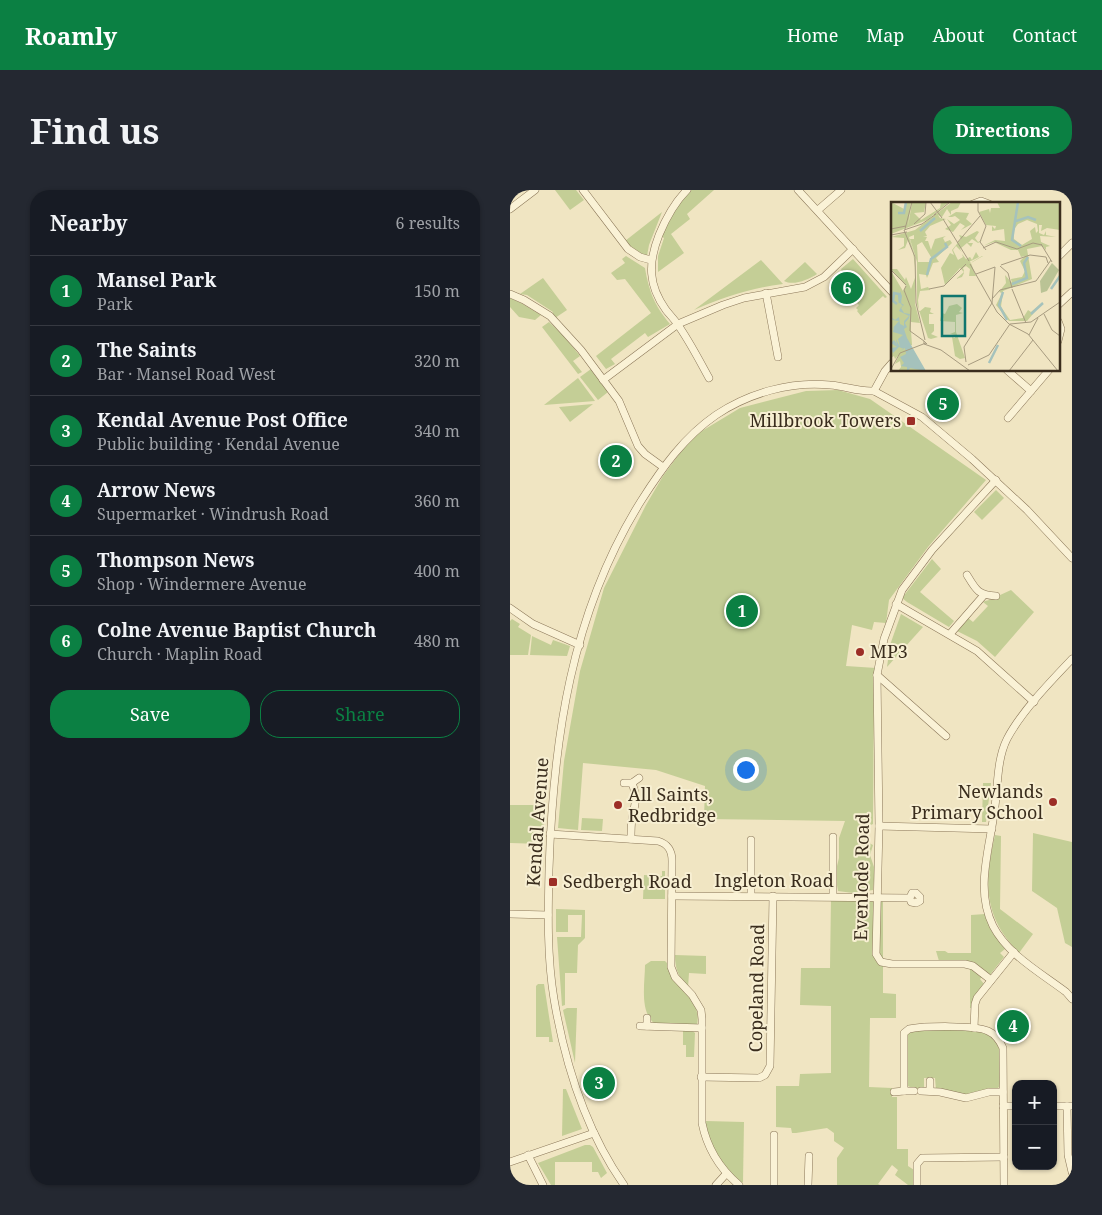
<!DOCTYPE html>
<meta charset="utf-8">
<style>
body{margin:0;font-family:"Noto Serif",serif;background:#242831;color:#f1f3f6}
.controls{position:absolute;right:15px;bottom:15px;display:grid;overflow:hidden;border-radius:10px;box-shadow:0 1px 4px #0004}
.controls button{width:45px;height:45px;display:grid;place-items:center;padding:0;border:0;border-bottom:1px solid #363941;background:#171b24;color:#f1f3f6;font:25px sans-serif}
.you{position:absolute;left:235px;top:579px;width:18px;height:18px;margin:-12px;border:4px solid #fff;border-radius:50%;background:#1a73e8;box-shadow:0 0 0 8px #1a73e833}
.badge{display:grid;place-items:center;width:32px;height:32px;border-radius:50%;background:#0b8043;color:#fff;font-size:16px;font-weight:700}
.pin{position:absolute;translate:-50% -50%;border:2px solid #fff;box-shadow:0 1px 5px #0006}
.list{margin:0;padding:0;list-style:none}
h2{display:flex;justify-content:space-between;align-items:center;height:65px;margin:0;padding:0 20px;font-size:21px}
h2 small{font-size:16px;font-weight:400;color:#9ea1a6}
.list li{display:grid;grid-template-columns:32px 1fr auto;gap:15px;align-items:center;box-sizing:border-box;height:70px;padding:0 20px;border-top:1px solid #363941}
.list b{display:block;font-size:19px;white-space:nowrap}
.list p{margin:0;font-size:16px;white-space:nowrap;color:#9ea1a6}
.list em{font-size:16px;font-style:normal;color:#9ea1a6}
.actions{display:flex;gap:10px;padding:15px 20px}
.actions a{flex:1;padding:11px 0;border:1px solid #0b8043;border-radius:20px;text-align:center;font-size:18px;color:#0b8043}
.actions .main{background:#0b8043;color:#fff}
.map{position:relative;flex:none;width:562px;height:995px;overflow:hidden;border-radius:20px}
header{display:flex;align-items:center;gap:30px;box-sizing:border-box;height:70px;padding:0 25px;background:#0b8043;color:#fff}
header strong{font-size:24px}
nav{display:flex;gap:28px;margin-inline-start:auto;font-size:18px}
.intro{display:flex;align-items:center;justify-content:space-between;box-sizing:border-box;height:120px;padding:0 30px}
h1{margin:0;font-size:35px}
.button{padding:12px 22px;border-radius:20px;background:#0b8043;color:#fff;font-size:18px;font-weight:700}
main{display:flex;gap:30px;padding:0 30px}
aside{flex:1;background:#171b24;border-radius:20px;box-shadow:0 1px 4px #0004}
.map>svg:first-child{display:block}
.green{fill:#c4ce96}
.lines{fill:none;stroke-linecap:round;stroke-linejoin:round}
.street-casing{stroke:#8b7759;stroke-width:8}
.street{stroke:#faf2d6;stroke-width:7}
.poi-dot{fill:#9c2e26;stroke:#f7efd2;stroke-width:2}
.labels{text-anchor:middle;stroke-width:4;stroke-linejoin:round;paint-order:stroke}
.poi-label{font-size:18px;fill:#3a2d1d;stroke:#f7efd2;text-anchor:start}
.street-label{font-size:18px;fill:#3a2d1d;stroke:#f7efd2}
.inset-river{fill:none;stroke:#a5c2bc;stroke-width:2.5}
.inset-road{fill:none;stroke:#a79b80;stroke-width:1}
.view{fill:#0f766e;fill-opacity:0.15;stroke:#0f766e;stroke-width:2.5}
.inset-edge{fill:none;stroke:#3a2d1d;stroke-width:2.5}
</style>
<header>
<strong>Roamly</strong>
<nav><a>Home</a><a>Map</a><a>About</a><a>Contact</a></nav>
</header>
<div class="intro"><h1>Find us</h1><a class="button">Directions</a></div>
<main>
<aside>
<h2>Nearby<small>6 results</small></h2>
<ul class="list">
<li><span class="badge">1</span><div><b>Mansel Park</b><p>Park</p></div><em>150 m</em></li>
<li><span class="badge">2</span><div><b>The Saints</b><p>Bar · Mansel Road West</p></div><em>320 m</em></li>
<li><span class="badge">3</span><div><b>Kendal Avenue Post Office</b><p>Public building · Kendal Avenue</p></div><em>340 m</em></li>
<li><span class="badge">4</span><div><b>Arrow News</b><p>Supermarket · Windrush Road</p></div><em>360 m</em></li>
<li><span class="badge">5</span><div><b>Thompson News</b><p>Shop · Windermere Avenue</p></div><em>400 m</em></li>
<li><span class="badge">6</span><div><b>Colne Avenue Baptist Church</b><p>Church · Maplin Road</p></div><em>480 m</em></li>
</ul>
<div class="actions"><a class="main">Save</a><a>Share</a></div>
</aside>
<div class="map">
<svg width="562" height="995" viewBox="0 0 562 995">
<rect width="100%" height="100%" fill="#f0e5c2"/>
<g class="green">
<polygon points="45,0 66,0 74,10 60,20"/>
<polygon points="180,0 204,0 177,24 180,29 161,44 174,63 148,82 148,66 154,48 151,46 163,21"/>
<path d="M152 22 139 55 137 66C128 65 121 57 115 51Z"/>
<path d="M116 66 135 78C139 101 144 115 160 134L138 147 135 143 101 169 105 174 96 179 86 166 141 123 115 89 107 90 101 83 115 73 112 69Z"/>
<polygon points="343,69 377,107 375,108 373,106 351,126 347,121 348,120 346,118 349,115 342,108 349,101 334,86 331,79"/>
<path d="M251 70 273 94C241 98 213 107 184 120Z"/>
<path d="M295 72 307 84C298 90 283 96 274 91Z"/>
<polygon points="33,88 57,120 45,128 42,126 43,122 17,105 10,104"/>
<polygon points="0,108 11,113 31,125 25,130 9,127 0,117"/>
<polygon points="39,132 54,146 70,166 63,171 72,182 68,184 32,137"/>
<polygon points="81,179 98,202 88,210 70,187"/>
<polygon points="68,188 85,211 34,215"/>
<polygon points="328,200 360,209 476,290 418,357 379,410 376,433 364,432 362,440 342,435 336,476 366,478 364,489 363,634 347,641 351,649 363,655 360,665 365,680 363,700 343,703 328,701 325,684 329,668 329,648 335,631 194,629 195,596 146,580 73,573 68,640 48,638 54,571 70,481 94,398 136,315 153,286 182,247 230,218 296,201"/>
<polygon points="83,214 60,232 49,217"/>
<polygon points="486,300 494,308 472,330 464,322"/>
<polygon points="422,369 431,379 410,402 444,431 439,437 397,412 392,408"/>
<polygon points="501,400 524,422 485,467 467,451 447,441 458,428 463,432 478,416 473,412 475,411 488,408 488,406"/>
<polygon points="391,424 413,437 377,477 380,455"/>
<polygon points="2,429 10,434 8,437 21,445 18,465 0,465 0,431"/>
<polygon points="22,446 41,455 43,450 60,456 57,466 20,465"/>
<polygon points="473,593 481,593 476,632 472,632"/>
<polygon points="0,615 35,615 32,654 0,653"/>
<polygon points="72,628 93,629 92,641 71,640"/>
<polygon points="523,643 562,652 562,757 555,753 547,718 522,701"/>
<path d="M485 645 491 646 490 719 523 744 509 763C473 726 474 693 485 645Z"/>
<polygon points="152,681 155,681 155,709 133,709 134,685 152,686"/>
<polygon points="321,708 373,709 373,803 386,804 386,828 360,828 359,897 382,898 382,907 387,907 387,959 398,959 398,976 404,980 403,995 398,995 385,985 388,980 382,975 368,994 370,995 327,995 327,968 334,958 324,951 324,943 317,938 286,943 282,943 281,938 266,937 266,896 289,896 290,884 321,883 321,816 290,815 291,778 320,778"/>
<polygon points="46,719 75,720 75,748 68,755 67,783 55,783 55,815 52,816 47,747 71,747 72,725 58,725 58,742 46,742"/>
<polygon points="475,724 481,740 495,759 490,763 494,767 479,786 466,774 461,772 429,771 426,761 435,761 438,763 461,763 461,725"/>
<path d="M165 765 196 766V784L179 783 178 798C169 787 165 780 165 765Z"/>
<path d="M141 771H155L158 774C170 792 192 813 187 835L145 834C129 822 135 793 135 775Z"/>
<polygon points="460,778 472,787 470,789 474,794 462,813 461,818 460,818"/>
<polygon points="28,794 34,794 43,852 39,852 39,847 26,847 26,796"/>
<polygon points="57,818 67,818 65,873 53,820"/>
<polygon points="173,840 182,840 185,843 184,867 176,867 176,855 173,855"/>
<polygon points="404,840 464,840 474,842 481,846 491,859 490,893 489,897 485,900 456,906 426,900 425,888 414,888 414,899 402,898 398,896 398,844"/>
<polygon points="53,899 56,899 72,939 52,946"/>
<path d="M196 931 234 932 233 992 231 994C211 975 202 962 195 935Z"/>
<polygon points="75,955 80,955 83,957 97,983 91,988 88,982 82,982 82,972 45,972 45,995 41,995 28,973"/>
</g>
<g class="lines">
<defs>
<g id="street">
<polyline points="73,0 118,59 130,67 141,70"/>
<path d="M177 0C164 13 156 28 149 45 138 73 138 95 156 120 160 125 165 130 168 135 180 152 189 170 199 188"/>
<polyline points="288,0 382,102"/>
<polyline points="463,14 471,11 479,14"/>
<polyline points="0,19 25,0"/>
<polyline points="308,20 331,0"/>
<polyline points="548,67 562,53"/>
<polyline points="256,103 268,167"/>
<polyline points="0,104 14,110 40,126 71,160 109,211 128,256 135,264 153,277"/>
<polyline points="548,115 562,102"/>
<polyline points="548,131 551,139 548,151"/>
<polyline points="497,180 521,201"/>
<polyline points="93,190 168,134 213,115 234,108 295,97 314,87 343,59"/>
<polyline points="364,201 375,181 382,173"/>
<polyline points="498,228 539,180"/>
<path d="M457 385C466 400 468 405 486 406"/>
<polyline points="386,414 467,461 524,512"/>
<polyline points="0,418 23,434 70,455"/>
<polyline points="440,444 474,405"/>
<path d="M562 469C541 491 511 522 497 549 487 569 488 594 485 616 481 655 464 698 483 736 498 765 531 783 556 802L562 809"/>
<polyline points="367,485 436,546"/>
<polyline points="114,593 122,593"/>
<polyline points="369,636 482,639"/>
<path d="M40 644 148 651C158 654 162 660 162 671L161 777 165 787 182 805 191 820 192 829V933C197 958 209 978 229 995"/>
<path d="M121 649C121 642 121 635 122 629 125 613 128 609 122 593L129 588"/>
<polyline points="162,706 400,708 402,703 406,703 410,707 410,711 406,713 401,712 400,708"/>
<polyline points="241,706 241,650"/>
<polyline points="323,706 323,647"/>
<polyline points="0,724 38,725"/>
<polyline points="481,790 463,776 455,774 382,774 371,772 366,764 369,636 367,485 374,449 392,400 422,360 486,290"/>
<polyline points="130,836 192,838"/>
<polyline points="137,836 137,828"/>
<polyline points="464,838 465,814 467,808 504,762"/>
<polyline points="191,887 249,888 255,885 260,876 263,706"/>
<polyline points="420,891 420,901"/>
<path d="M404 901H394V843L399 839C414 836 465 835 478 841 485 844 490 851 493 858L494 995"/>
<polyline points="411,901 430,902 456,908 479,902 493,902"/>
<polyline points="384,902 394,901"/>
<polyline points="493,916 506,916"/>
<polyline points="543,916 562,916"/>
<polyline points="557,916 558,965 562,982"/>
<polyline points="18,965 33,995"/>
<polyline points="0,972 84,943"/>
<path d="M114 995C76 941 55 874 44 809 37 767 38 723 39 680 43 550 61 423 131 311 152 278 174 247 206 225 239 203 281 191 320 195 335 196 349 202 364 201L412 227 462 269 517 320 562 368"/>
<polyline points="206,995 216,984"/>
<polyline points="264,995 264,945"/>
<polyline points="298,995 299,966"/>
<polyline points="407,995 407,974 412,968 494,967"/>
</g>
</defs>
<use href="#street" class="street-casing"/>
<use href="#street" class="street"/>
</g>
<g class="poi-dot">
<rect x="396" y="226" width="10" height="10" rx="2.5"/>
<circle cx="350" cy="462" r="5"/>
<circle cx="543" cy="612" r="5"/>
<circle cx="108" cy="615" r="5"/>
<rect x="38" y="687" width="10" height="10" rx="2.5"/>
</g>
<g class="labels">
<g class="poi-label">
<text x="391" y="237" text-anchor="end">Millbrook Towers</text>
<text x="360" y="468">MP3</text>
<text x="533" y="608" text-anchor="end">Newlands<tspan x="533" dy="21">Primary School</tspan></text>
<text x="118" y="611">All Saints,<tspan x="118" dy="21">Redbridge</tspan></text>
<text x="53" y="698">Sedbergh Road</text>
</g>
<g class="street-label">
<text transform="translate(28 632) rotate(-86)" y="6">Kendal Avenue</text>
<text transform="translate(352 687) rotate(-89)" y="6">Evenlode Road</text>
<text x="264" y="697">Ingleton Road</text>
<text transform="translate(247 798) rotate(-89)" y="6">Copeland Road</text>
</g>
</g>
<g transform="translate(381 12)">
<rect width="169" height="169" fill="#f0e5c2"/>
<path d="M0 0 13 7 15 0H20L17 25 21 0H35L33 10 23 11 30 18 49 6 50 0H58L36 18 0 32ZM61 0H70L67 6 60 9V13L56 7 51 15 47 13 49 16 55 17 39 24 34 30 36 34H32L36 35 34 39H37L40 48 44 37 55 34 52 36 54 40 59 38 61 41 45 56 48 60 42 61 36 76 35 73 28 72 30 87 37 85 39 88 29 89 27 98 28 110 34 105 40 106 39 110 43 112H38V122H43V129L40 132 47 135 40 137 37 136 26 102V60L19 37H23V33L18 35 22 48 24 57 25 71 24 102 29 121 20 120 19 115 21 143 18 144 21 147 26 157 23 153 16 151 19 146 15 148 16 152 25 158 30 169H7L10 165 9 159 4 162 8 153 4 157 3 154 0 156V69L12 89 15 84 0 67V62L1 67H6L14 78 15 75 20 87 25 73 22 49 17 38 14 46 7 48 13 44V36L0 35 24 28ZM31 40 40 55V60H27L26 43ZM106 0H169V28L156 26 150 29 151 23H148V31L153 33 155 29V33L165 35 149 34 150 40 159 44 155 45V48L146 39 151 44 136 47 141 77 112 89 110 105 119 118 132 116 137 108 140 110 152 100 136 119H118L105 103 111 91 108 90 115 81 114 73 121 81 120 77 131 75 134 69 129 59 134 54 130 55 127 48H120L103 40 92 44 104 38 114 39 113 27 101 29V24L104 27 105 24 95 23 88 10 98 7 99 11 100 6H109ZM136 18 146 22 147 29 145 31 144 25 139 29 141 37 131 43 123 37 122 29 127 22ZM65 10 78 11 75 17 81 22 70 28 74 24 69 21 62 30 54 27 60 23 56 17 63 22 69 18 64 14 61 15H57ZM86 29 88 30 84 36 87 40 92 38 87 41 81 37 77 41H82L80 45 76 41 69 47 71 50 65 44 62 48 67 58 72 55 71 52 75 57 79 55 81 58 85 50 88 55 80 59H79L80 62 81 60 91 54H92L80 61 85 74H78L79 67 75 64 72 66 73 69V71L71 75 65 77 73 70 69 66 54 83 50 66 59 51 63 53 61 48 70 37 68 33 75 35ZM66 102 71 106 68 110 72 111 65 113V130L74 156 69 157 64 154 61 135 64 136V133L59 132 64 130V120L49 119 50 114 53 119 51 111 54 112 58 104Z" fill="#c4ce96" fill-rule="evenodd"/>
<path d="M161 61 168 68 156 89 150 91 149 79Z" fill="#bac395"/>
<path d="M0 82 9 89 11 94 10 101 13 103 10 106 13 111 19 112 18 116 14 121 16 125 17 129 16 125 13 127 16 136 35 169 19 166 18 168 16 169V165L10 164 13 161 9 155 15 152 14 146 8 149 13 147 8 145 2 151 0 146 6 145 0 141 3 138 6 142 5 139V137L9 145 7 137 12 133 2 130 3 125 0 128 8 119 2 118 0 115 4 118 8 115 9 122 13 124V119L18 114 8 109 10 105 12 104 9 101V89Z" fill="#a5c2bc"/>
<path class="inset-river" d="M127 0 121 38 130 44M7 11H13L15 0M125 19 137 15 145 18M29 29 44 16M36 73 40 57 56 45 54 41M121 82 136 76 133 61 137 55M160 87 169 74M112 90 108 103 116 118M6 102 2 99 3 91 8 92 9 101M140 112 152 101M98 161 107 143"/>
<path class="inset-road" d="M39 0 51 16M87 0V9L95 24 89 40 95 48M43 13 59 0M52 17 78 59M23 22 34 12 35 0M0 27 15 24M14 27 21 0M0 33 16 30M66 41 89 14M150 42 161 60M92 46 105 40 126 47 142 41 151 43M79 62 106 110 118 122 137 132 167 169M110 63 139 53 155 55 157 61M109 64 117 71 121 86M0 68 15 83M85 72 104 65M15 84 13 88 20 106 19 129 33 139M38 87 53 84 75 62M121 87 135 121M101 97 109 88 145 79 160 58M153 112 161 128 169 134M138 133 147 116M34 138 25 101 24 55 13 28 31 22 45 12M36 142 33 139V142L50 148 79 169M75 160 73 145 101 101 104 65M77 163 98 153 119 122 140 120 169 100M0 167 9 151 35 141M118 169 142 138"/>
<path class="view" d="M51 94H74V134H51Z"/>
<rect width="169" height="169" class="inset-edge"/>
</g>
</svg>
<div class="controls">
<button>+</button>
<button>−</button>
</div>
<div class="you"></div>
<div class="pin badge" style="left:232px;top:421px">1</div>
<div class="pin badge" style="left:106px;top:271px">2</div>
<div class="pin badge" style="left:89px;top:893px">3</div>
<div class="pin badge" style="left:503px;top:836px">4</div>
<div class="pin badge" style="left:433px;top:214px">5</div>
<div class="pin badge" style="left:337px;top:98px">6</div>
</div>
</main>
